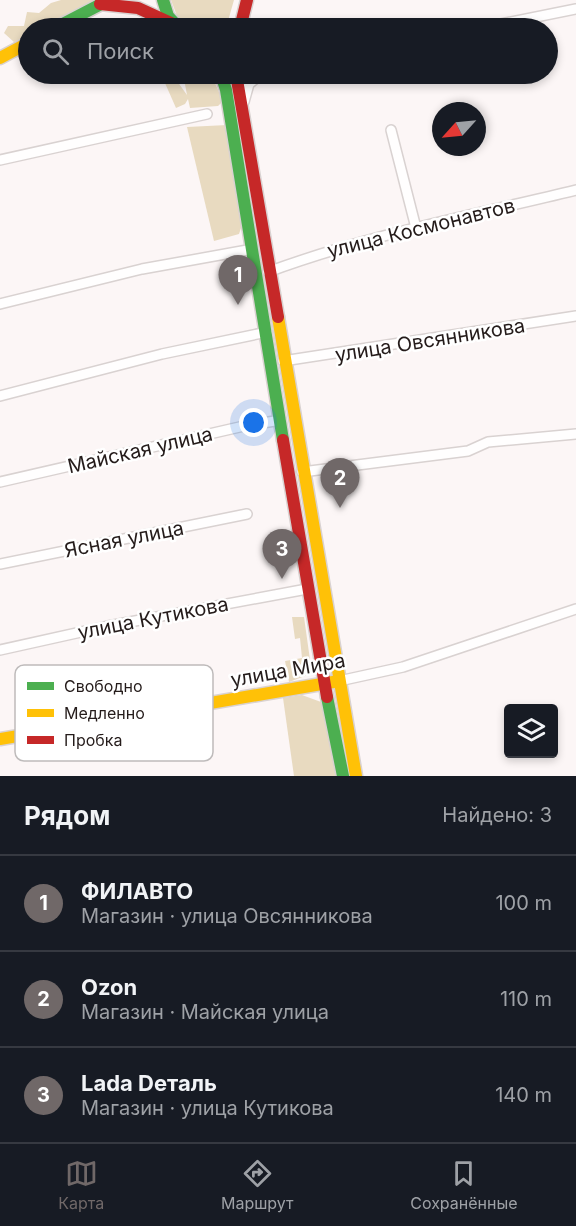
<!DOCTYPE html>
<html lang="ru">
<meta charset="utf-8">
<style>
body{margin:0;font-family:Inter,sans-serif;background:#242831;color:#f1f3f6}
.controls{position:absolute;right:18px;bottom:18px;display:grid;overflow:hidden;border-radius:6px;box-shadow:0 3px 9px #0003}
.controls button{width:54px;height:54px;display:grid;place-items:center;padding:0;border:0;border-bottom:2px solid #363941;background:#171b24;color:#f1f3f6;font:30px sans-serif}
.compass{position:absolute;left:432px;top:102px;width:54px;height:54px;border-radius:50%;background:#171b24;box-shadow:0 3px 9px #0003;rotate:243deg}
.you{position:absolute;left:254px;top:423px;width:21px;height:21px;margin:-15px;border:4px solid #fff;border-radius:50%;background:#1a73e8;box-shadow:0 0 0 9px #1a73e833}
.badge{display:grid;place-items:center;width:39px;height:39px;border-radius:50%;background:#706868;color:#fff;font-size:20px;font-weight:700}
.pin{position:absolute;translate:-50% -50px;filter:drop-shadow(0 2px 3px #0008)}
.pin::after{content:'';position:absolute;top:32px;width:21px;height:18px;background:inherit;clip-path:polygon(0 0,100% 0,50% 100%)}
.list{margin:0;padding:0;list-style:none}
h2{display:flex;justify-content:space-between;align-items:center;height:78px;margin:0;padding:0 24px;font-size:26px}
h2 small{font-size:20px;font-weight:400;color:#9ea1a6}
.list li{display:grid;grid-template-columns:39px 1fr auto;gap:18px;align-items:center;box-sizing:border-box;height:96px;padding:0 24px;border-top:2px solid #363941}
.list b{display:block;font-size:22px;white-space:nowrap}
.list p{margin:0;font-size:20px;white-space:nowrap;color:#9ea1a6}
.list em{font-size:20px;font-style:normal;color:#9ea1a6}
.icon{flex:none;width:33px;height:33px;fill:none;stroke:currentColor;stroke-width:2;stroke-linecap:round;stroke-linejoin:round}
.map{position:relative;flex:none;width:576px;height:776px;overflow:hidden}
.search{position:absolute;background:#171b24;box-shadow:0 3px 9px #0003;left:18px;right:18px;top:18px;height:66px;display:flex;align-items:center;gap:15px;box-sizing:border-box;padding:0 21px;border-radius:33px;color:#9ea1a6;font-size:22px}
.sheet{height:366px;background:#171b24}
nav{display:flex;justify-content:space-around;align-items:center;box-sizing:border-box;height:84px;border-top:2px solid #363941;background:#171b24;font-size:16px;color:#9ea1a6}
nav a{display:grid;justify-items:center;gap:3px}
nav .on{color:#706868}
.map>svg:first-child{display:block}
.green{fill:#e8dac0}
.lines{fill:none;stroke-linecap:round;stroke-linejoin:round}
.street-casing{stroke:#d9d2d1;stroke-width:12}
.fast-casing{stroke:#d9d2d1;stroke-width:15}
.slow-casing{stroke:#d9d2d1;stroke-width:15}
.jam-casing{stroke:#d9d2d1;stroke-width:15}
.street{stroke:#fffefe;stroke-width:9}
.fast{stroke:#4caf50;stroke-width:12}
.slow{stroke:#ffc107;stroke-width:12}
.jam{stroke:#c62828;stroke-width:12}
.labels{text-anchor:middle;stroke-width:5;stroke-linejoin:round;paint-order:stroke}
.street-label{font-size:20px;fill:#251c1b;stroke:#fff}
.key{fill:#fff;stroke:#bebbbb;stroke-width:1.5}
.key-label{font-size:16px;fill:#251c1b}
</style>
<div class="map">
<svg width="576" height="776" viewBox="0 0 576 776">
<rect width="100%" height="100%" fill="#fcf6f6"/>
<g class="green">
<polygon points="61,0 98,0 43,28 28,28 28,36 14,42 4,33 8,26 24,26 27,12 39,13 51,3"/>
<polygon points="171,0 234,0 226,28 189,28 177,16"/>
<polygon points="146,18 163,28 136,28 135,19"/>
<polygon points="161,74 172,74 187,95 184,79 179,74 211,74 223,101 218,106 190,108 188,99 185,104 176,108"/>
<polygon points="227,125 242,225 239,234 214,241 187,127"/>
<polygon points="292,617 304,617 311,667 305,676 289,682 285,661 302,658 300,638 295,639"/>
<polygon points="302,695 321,702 337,776 294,776 283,698"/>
</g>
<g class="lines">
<defs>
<g id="street">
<polyline points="481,28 576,9"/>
<polyline points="244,102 249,84 261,74"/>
<polyline points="391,130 416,228"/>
<polyline points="0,160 207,114"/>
<path d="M268 272C368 235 473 215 576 190"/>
<polyline points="0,304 142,269 253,249"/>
<polyline points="283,361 576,316"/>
<polyline points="0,396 162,354 267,332"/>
<polyline points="302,472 468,451 488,442 576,434"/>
<polyline points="0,482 244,426 281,420"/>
<polyline points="0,564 247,514"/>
<polyline points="0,650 108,626 307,589"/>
<polyline points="339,681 403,667 576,609"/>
</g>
<g id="fast">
<polyline points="163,0 168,16 179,28"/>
<polyline points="55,28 107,1"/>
<polyline points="221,74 226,90 283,440"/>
<polyline points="327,697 343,776"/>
</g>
<g id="slow">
<polyline points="0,58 28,43"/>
<polyline points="278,317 356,776"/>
<polyline points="0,739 339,681"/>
</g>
<g id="jam">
<polyline points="100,4 138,8 173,24"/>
<polyline points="240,28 247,0"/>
<polyline points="236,74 278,317"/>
<polyline points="283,440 327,697"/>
</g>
</defs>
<use href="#street" class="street-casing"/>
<use href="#fast" class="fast-casing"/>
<use href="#slow" class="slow-casing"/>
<use href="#jam" class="jam-casing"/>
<use href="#street" class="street"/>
<use href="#fast" class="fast"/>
<use href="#slow" class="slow"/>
<use href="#jam" class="jam"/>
</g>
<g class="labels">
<g class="street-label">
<text transform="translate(421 228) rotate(-14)" y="7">улица Космонавтов</text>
<text transform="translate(430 340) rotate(-9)" y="7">улица Овсянникова</text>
<text transform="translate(140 450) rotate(-13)" y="7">Майская улица</text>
<text transform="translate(124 539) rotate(-11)" y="7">Ясная улица</text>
<text transform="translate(153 618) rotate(-11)" y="7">улица Кутикова</text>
<text transform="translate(288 670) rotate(-10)" y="7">улица Мира</text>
</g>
</g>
<rect x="15" y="665" width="198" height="96" rx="9" class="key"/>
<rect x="27" y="682" width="27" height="8" fill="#4caf50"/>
<rect x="27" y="709" width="27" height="8" fill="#ffc107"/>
<rect x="27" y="736" width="27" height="8" fill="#c62828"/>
<g class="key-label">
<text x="64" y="692">Свободно</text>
<text x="64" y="719">Медленно</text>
<text x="64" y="746">Пробка</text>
</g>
</svg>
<div class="controls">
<button><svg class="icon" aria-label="layers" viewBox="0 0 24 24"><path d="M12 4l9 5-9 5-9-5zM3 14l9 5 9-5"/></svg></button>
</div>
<svg class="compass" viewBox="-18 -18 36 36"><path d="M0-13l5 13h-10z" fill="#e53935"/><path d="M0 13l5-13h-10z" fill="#9ea1a6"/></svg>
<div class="you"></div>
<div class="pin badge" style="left:238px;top:305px">1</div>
<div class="pin badge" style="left:340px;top:508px">2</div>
<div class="pin badge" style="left:282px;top:579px">3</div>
<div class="search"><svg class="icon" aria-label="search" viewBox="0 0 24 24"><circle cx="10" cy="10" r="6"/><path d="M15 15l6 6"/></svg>Поиск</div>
</div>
<section class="sheet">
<h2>Рядом<small>Найдено: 3</small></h2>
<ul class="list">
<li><span class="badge">1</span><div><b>ФИЛАВТО</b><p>Магазин · улица Овсянникова</p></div><em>100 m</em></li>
<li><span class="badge">2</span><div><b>Ozon</b><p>Магазин · Майская улица</p></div><em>110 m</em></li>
<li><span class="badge">3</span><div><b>Lada Dеталь</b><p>Магазин · улица Кутикова</p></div><em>140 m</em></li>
</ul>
</section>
<nav>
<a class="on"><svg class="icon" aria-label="map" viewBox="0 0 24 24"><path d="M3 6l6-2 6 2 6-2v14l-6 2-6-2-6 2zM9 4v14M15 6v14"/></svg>Карта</a>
<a><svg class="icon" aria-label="directions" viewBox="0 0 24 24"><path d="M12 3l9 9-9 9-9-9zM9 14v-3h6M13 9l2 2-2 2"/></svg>Маршрут</a>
<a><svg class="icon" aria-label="saved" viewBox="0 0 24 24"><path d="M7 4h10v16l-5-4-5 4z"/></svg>Сохранённые</a>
</nav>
